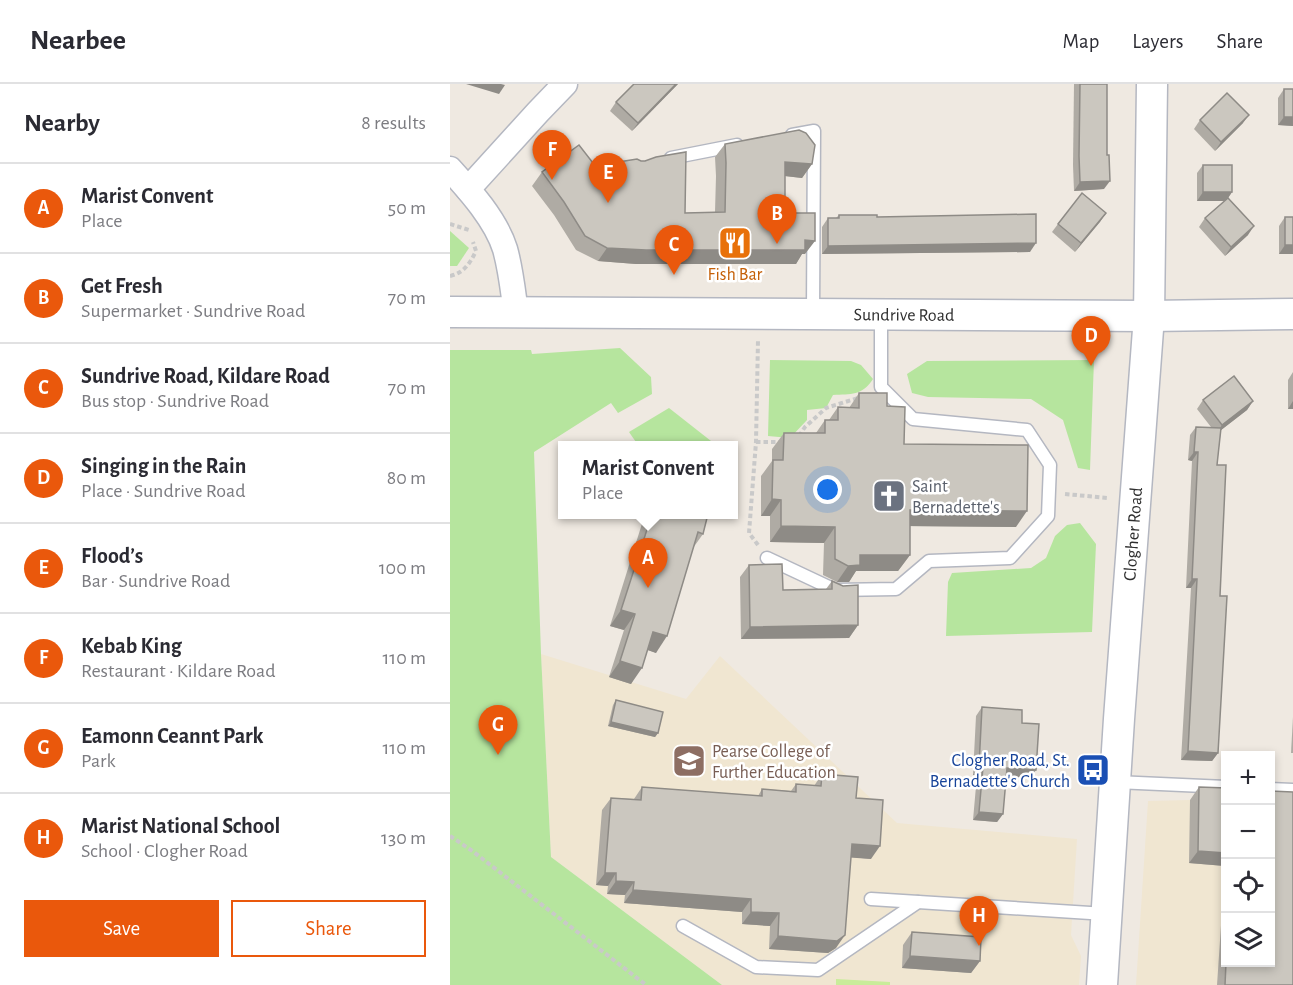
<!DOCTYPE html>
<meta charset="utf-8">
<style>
body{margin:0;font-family:"Alegreya Sans",sans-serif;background:#f7f7f7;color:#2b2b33}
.controls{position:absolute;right:18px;bottom:18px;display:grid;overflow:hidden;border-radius:0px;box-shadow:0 3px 9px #0003}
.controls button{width:54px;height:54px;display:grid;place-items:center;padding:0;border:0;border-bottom:2px solid #e1e1e2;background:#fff;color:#2b2b33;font:30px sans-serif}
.you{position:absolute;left:378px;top:406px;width:21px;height:21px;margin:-15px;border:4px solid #fff;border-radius:50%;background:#1a73e8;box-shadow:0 0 0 9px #1a73e833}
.badge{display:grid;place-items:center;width:39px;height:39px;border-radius:50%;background:#ea580c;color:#fff;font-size:20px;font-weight:700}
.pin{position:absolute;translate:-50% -50px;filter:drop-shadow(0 2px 3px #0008)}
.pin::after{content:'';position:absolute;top:32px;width:21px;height:18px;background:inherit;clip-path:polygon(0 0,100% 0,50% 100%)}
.popup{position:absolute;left:108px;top:357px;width:180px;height:78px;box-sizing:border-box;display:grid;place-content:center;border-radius:0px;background:#fff;filter:drop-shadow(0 2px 4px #0005);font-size:20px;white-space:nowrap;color:#7c7c81}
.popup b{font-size:22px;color:#2b2b33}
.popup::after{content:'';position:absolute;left:50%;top:100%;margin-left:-12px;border:12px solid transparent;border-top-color:#fff}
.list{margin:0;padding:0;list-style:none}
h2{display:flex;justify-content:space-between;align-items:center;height:78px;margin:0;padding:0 24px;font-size:26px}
h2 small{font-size:20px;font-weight:400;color:#7c7c81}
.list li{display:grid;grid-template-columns:39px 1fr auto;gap:18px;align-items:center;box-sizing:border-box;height:90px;padding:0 24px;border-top:2px solid #e1e1e2}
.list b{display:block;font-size:22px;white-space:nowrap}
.list p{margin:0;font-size:20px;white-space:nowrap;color:#7c7c81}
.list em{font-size:20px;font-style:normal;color:#7c7c81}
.actions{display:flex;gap:12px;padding:18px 24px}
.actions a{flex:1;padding:14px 0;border:2px solid #ea580c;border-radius:0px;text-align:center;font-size:21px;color:#ea580c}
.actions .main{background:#ea580c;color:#fff}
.icon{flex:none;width:33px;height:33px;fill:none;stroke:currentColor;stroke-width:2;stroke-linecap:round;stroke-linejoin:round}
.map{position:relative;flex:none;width:843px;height:901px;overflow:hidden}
header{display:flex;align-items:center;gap:36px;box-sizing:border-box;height:84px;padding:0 30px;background:#fff;border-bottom:2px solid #e1e1e2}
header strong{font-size:28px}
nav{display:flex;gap:33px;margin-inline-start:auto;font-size:21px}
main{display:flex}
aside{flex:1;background:#fff}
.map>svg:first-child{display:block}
.education{fill:#f0e6d1}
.green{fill:#b6e59e}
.pitch{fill:#c9ec9a}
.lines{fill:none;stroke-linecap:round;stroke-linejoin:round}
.service-casing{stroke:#b4b7c1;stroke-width:15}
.minor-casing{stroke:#b4b7c1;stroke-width:27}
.tertiary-casing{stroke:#b4b7c1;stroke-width:33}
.path{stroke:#c9c9c9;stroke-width:4;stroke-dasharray:4.5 3;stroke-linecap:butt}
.service{stroke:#fff;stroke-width:12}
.minor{stroke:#fff;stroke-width:24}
.tertiary{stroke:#fff;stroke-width:30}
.wall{fill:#afaba4}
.shaded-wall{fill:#8e8b86}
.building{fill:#cbc7bf;stroke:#8e8b86;stroke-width:1.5}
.labels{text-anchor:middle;stroke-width:5;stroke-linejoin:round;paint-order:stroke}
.food-label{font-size:18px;fill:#c56008;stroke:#fff}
.street-label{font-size:18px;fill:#2e2e2e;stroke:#fff}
.worship-label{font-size:18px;fill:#5b616d;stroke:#fff;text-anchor:start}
.education-label{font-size:18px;fill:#785e54;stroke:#fff;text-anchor:start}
.transit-label{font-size:18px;fill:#164399;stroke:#fff;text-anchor:end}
</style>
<header>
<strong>Nearbee</strong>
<nav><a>Map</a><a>Layers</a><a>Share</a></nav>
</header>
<main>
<aside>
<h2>Nearby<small>8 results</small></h2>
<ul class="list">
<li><span class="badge">A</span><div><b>Marist Convent</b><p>Place</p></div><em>50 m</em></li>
<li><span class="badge">B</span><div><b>Get Fresh</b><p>Supermarket · Sundrive Road</p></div><em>70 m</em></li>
<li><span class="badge">C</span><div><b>Sundrive Road, Kildare Road</b><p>Bus stop · Sundrive Road</p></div><em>70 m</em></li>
<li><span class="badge">D</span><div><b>Singing in the Rain</b><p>Place · Sundrive Road</p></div><em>80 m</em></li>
<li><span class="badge">E</span><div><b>Flood’s</b><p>Bar · Sundrive Road</p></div><em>100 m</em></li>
<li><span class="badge">F</span><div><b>Kebab King</b><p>Restaurant · Kildare Road</p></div><em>110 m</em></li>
<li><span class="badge">G</span><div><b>Eamonn Ceannt Park</b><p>Park</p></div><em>110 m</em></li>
<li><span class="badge">H</span><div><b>Marist National School</b><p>School · Clogher Road</p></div><em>130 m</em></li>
</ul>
<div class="actions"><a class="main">Save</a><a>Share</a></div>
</aside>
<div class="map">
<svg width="843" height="901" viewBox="0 0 843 901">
<rect width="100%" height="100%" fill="#efe9e1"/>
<g class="education">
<polygon points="91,570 236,615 270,572 447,739 627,755 621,851 631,872 629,901 272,901 101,773"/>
<polygon points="740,716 775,717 776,878 820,878 843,901 686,901 698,717"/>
</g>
<g class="green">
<polygon points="0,147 19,164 7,182 0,182"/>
<polygon points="170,264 201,293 202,310 168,329 161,319 84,368 91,570 101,773 272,901 0,901 0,266 81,266 82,270"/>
<path d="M320 276 401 277 411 281 423 295C412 312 401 310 383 311L376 324 357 326V336L340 354 318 352Z"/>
<polygon points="644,276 640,386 628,384 613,336 581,315 478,313 462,309 457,290 477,277"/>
<polygon points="219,324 261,357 261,361 188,361 179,348"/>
<polygon points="630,439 646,460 642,548 496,552 498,498 502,489 581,484 596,474 605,452 617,441"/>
</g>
<polygon class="pitch" points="386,895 440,898 440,901 386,901"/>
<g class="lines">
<defs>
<g id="service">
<polyline points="342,51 364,47 363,229"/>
<polyline points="221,74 287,61"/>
<polyline points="317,474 385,506 446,505 479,477 560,474 598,432 600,381 577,346 463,335 431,303 431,231"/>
<polyline points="666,698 776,703"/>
<polyline points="820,705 843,706"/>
<polyline points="421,815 656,830"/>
<polyline points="233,842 306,883 368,886 468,818"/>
</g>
<g id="minor">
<path d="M0 85C20 107 46 136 55 165 61 186 63 208 66 229"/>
<polyline points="18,105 88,28 115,0"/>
</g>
<g id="tertiary">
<path id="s1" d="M0 228 699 232 843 230"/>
<path id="s2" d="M652 901 669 635 699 232 702 0"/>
</g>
</defs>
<use href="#service" class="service-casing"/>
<use href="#minor" class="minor-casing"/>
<use href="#tertiary" class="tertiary-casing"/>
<g class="path">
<polyline points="0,140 19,146"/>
<path d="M0 192C14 189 20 179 26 167L23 158"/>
<polyline points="349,352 355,343 376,324 408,314"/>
<polyline points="306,358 329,358"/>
<polyline points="615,410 658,414"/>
<polyline points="308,461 299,449 306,358 308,256"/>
<polyline points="0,752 21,766 196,901"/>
</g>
<use href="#service" class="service"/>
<use href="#minor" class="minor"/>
<use href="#tertiary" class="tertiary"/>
</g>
<g class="wall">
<polygon points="184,0 228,0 182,47 160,27 166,18"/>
<polygon points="624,0 657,0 654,105 624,107 623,81"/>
<polygon points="834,5 843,42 828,41 828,14"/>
<polygon points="750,36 793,39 765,67 744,45"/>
<polygon points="275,60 362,80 352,94 335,92 335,129 355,170 352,170 346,180 186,180 148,177 126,166 104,131 82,102 92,88 150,88 235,129 265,128 266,92 265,73"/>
<polygon points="753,81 782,108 778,114 798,151 775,172 749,143 755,134 775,117 747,117 747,89"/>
<polygon points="656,129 625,168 602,148 608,140"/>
<polygon points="389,131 427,133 580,168 372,170 372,143 378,134 386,134"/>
<polygon points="835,133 843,170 829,170 829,142"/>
<polygon points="843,288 843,325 838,325 838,296"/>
<polygon points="409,309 437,322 454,360 566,443 460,442 460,471 448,487 406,487 399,498 387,498 373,491 374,459 320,458 320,432 311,432 311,392 322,377 322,365 334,349 366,349 375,336 379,336 388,323 399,324"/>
<polygon points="753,316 803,317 797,326 771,346 767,381 770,512 768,669 762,677 731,676 741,504 736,504 742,377 738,376 740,351 746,343 761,343 747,325"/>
<polygon points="195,430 258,430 253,450 243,464 206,569 198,566 181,600 159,593 174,546 160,542"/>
<polygon points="299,481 333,506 376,505 382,497 408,541 399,554 291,555 290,493"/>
<polygon points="166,616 208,649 205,653 158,642 163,621"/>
<polygon points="532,623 586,686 580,694 556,693 553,730 547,738 523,736 527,691 523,691 526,632"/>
<polygon points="843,633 843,669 841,669"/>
<polygon points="372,690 406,714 421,775 401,773 386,864 378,869 319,865 320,842 292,840 292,828 174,819 175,811 157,810 158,802 146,801 152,726 161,714 184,715 192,703 308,712 312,705 341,707 346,700 364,702"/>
<polygon points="749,703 776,704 776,879 820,879 843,901 767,901 775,782 739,779 740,716"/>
<polygon points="462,848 530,877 521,889 452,884 453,861"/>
</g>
<g class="shaded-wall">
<polygon points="16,0 51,0 55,1 49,10"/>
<polygon points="226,0 228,0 182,47 188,39"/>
<polygon points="799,31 793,39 765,67 771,58"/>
<polygon points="834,33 843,33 843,42 828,41"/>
<polygon points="335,78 362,80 352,94 326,91"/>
<polygon points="660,97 654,105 624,107 630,98"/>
<polygon points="753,108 782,108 776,117 747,117"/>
<polygon points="656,129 650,138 625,168 631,159"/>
<polygon points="804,142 798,151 775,172 781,163"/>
<polygon points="355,156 365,157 355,170 352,170 346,180 186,180 148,177 157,164"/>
<polygon points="586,159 580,168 372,170 378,162"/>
<polygon points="835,161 843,161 843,170 829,170"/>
<polygon points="803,317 797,326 766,350 772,341"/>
<polygon points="843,317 843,325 838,325"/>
<polygon points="744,368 748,368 742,377 738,376"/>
<polygon points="322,415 331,416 320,432 311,432"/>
<polygon points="460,426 577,427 566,443 449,442"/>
<polygon points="331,442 385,443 374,459 320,458"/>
<polygon points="410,471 460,471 448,487 406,487 399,498 387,498 398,482"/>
<polygon points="742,495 747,495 741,504 736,504"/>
<polygon points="171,526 185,530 174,546 160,542"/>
<polygon points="408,541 399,554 291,555 300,543"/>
<polygon points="203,548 217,552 206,569 192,564"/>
<polygon points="170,577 192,584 181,600 159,593"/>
<polygon points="161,638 208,649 205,653 158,642"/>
<polygon points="738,667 768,669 762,677 731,676"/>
<polygon points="529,682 533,683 527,691 523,691"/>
<polygon points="557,684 586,686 580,694 551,692"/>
<polygon points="529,728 553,730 547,738 523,736"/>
<polygon points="402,760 430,762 421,775 393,773"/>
<polygon points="748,767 776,769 776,781 775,782 739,779"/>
<polygon points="155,789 166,789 158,802 146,801"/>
<polygon points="166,797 184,798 175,811 157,810"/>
<polygon points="183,806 301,815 292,828 174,819"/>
<polygon points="301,828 329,829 320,842 292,840"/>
<polygon points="395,851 386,864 378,869 319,865 328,852"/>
<polygon points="460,872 530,877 521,889 452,884"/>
</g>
<g class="building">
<polygon points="184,0 226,0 188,39 166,18"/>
<polygon points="630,0 657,0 657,71 659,71 660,97 630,98 629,72"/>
<rect x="834" y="5" width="9" height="28"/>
<polygon points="777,9 799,31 771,58 750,36"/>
<polygon points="349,46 356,49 365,61 362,80 335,78 335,129 365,129 365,157 355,156 355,166 196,166 157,164 135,152 114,118 92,88 129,61 150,88 156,80 187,75 191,77 195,77 206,73 236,68 235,129 275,128 276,79 275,60"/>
<rect x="753" y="81" width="29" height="27"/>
<polygon points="632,109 656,129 631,159 608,140"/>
<polygon points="778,114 804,142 781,163 755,134"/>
<polygon points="586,130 586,159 378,162 378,134 389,134 389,131 427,131 427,133"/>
<rect x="835" y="133" width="8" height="28"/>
<polygon points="784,292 803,317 772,341 753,316"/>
<polygon points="409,309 437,309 437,322 455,323 454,360 578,361 577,427 460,426 460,471 410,471 410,481 398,482 385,475 385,443 331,442 331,416 322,415 323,376 333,376 334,349 375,349 375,336 388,336 388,323 409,324"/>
<polygon points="746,343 771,344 767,381 776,381 770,512 777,512 768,669 738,667 747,495 742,495 748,368 744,368"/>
<polygon points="202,430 258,430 253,450 248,448 217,552 203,548 192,584 170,577 185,530 171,526"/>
<polygon points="332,480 333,506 382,505 382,497 393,502 408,501 408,541 300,543 299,481"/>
<polygon points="166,616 213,628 208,649 161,638"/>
<polygon points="532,623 572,626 572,639 589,640 586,686 557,684 553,730 529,728 533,683 529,682"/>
<polygon points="372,690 408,693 406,714 433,716 430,762 402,760 395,851 387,857 328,852 329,829 301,828 301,815 183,806 184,798 166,797 166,789 155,789 161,714 191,716 192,703 312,712 312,705 346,708 346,700 371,702"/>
<polygon points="749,703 776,704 776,769 748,767"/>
<polygon points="820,707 843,708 843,901 775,901 776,879 820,879"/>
<polygon points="462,848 531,853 530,877 460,872"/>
</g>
<defs>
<symbol id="restaurant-square" viewBox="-11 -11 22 22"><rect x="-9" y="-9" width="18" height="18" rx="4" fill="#e8710a" stroke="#fff"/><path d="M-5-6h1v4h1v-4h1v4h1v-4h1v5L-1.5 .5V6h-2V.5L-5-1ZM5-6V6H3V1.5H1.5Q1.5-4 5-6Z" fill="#fff"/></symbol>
<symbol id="church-square" viewBox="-11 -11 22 22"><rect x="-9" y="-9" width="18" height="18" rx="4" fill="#6b7280" stroke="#fff"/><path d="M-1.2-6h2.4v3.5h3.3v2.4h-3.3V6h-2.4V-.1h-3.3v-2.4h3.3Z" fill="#fff"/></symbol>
<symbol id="university-square" viewBox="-11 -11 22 22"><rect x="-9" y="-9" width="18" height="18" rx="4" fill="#8d6e63" stroke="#fff"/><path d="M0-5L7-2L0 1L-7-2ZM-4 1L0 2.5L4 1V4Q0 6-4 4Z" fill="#fff"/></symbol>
<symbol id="bus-square" viewBox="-11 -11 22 22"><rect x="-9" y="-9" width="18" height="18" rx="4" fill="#1a4fb4" stroke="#fff"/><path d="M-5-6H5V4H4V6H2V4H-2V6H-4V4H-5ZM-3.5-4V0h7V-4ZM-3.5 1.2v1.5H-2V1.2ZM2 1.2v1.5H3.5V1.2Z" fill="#fff"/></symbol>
</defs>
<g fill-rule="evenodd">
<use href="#restaurant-square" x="266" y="140" width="38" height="38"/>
<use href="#church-square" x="420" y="393" width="38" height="38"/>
<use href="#university-square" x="220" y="658" width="38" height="38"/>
<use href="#bus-square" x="624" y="667" width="38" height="38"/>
</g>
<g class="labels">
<g class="food-label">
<text x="285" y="196">Fish Bar</text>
</g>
<g class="street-label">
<text dy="6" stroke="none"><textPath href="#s1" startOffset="454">Sundrive Road</textPath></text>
<text dy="6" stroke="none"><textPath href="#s2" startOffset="452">Clogher Road</textPath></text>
</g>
<g class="worship-label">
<text x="462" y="408">Saint<tspan x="462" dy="21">Bernadette's</tspan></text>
</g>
<g class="education-label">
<text x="262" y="673">Pearse College of<tspan x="262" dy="21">Further Education</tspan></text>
</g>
<g class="transit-label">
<text x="620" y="682">Clogher Road, St.<tspan x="620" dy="21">Bernadette's Church</tspan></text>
</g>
</g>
</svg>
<div class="controls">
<button>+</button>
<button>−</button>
<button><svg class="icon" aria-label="locate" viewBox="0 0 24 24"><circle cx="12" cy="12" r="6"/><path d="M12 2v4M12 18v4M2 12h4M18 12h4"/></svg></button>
<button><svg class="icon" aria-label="layers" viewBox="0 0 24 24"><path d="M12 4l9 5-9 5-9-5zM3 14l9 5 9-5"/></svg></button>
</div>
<div class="you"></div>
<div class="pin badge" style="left:198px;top:504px">A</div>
<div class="popup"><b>Marist Convent</b>Place</div>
<div class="pin badge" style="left:327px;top:160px">B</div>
<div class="pin badge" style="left:224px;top:191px">C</div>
<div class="pin badge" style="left:641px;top:282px">D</div>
<div class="pin badge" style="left:158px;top:119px">E</div>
<div class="pin badge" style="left:102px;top:96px">F</div>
<div class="pin badge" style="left:48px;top:671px">G</div>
<div class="pin badge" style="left:529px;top:862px">H</div>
</div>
</main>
